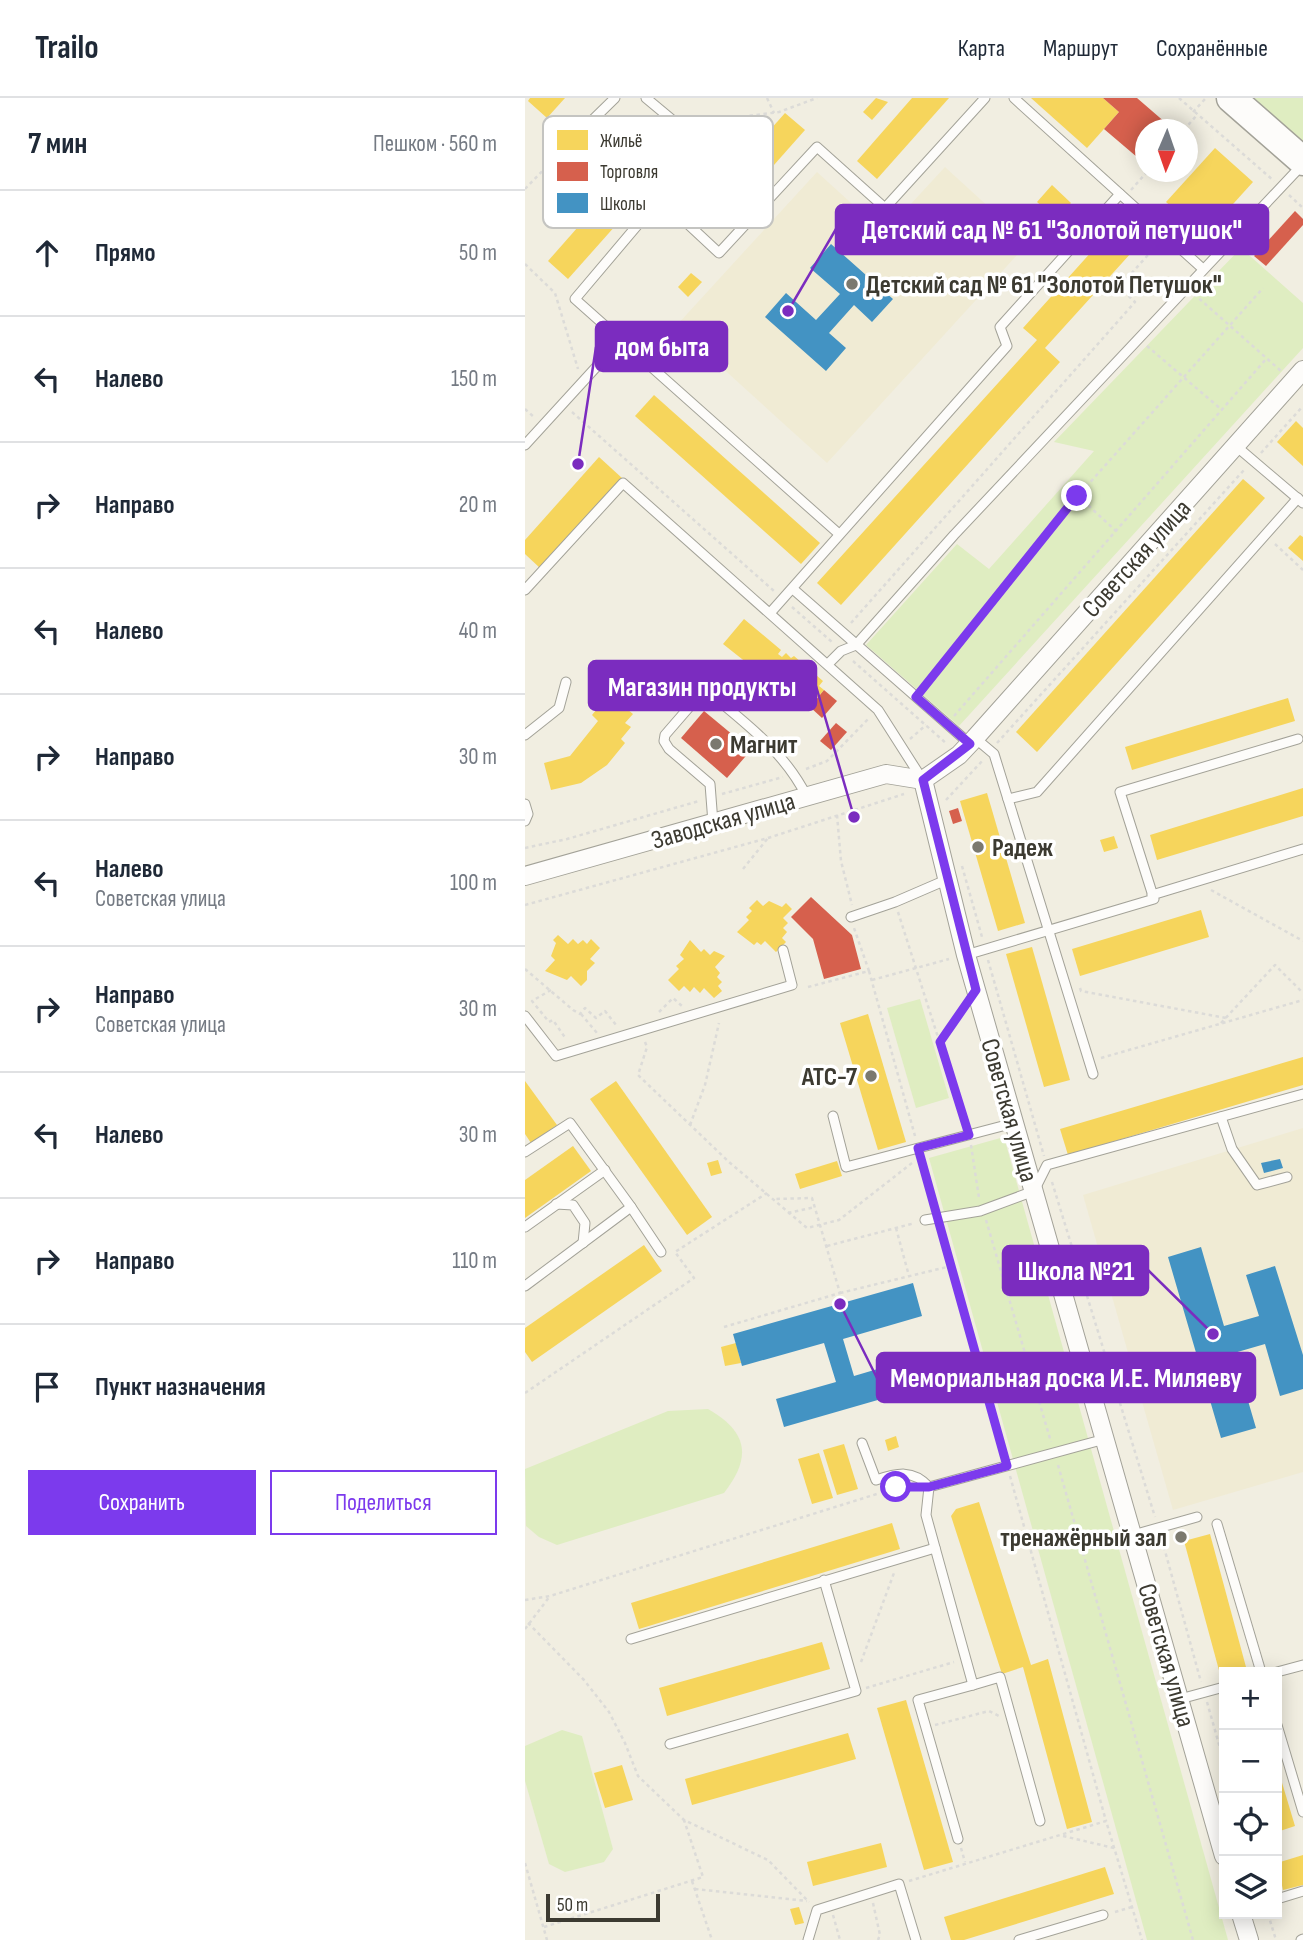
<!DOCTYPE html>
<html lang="ru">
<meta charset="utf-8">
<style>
body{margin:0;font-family:"Sofia Sans Condensed",sans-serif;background:#f2f2f3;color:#1f2937}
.controls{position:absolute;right:21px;bottom:21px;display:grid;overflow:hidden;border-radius:0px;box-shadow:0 4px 18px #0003}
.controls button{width:63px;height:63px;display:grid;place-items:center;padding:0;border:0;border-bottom:2px solid #e0e1e3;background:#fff;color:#1f2937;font:35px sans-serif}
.compass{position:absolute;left:610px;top:21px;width:63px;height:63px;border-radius:50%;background:#fff;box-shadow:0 4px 18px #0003;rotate:182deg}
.scale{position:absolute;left:21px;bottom:18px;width:114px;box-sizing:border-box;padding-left:7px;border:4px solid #3c3a31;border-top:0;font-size:19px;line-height:24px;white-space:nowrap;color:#3c3a31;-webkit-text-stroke:5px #fff;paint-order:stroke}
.stop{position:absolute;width:21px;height:21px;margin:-16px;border:5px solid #7c3aed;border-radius:50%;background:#fff}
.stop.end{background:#7c3aed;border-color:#fff;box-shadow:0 2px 7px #0008}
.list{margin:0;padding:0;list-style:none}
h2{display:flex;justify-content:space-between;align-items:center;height:91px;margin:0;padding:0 28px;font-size:30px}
h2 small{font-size:23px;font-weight:400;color:#747a83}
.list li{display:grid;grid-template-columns:46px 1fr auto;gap:21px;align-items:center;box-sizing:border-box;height:126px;padding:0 28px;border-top:2px solid #e0e1e3}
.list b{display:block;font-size:26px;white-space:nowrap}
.list p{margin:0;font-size:23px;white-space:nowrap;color:#747a83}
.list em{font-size:23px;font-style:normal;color:#747a83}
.actions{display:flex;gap:14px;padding:21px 28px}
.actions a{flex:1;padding:16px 0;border:2px solid #7c3aed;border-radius:0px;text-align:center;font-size:24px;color:#7c3aed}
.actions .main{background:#7c3aed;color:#fff}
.icon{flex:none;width:38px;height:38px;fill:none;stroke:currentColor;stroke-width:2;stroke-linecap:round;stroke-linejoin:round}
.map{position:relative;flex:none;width:778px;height:1842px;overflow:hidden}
header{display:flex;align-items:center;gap:42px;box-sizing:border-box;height:98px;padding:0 35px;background:#fff;border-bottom:2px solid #e0e1e3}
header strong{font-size:33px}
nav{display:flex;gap:38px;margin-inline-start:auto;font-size:24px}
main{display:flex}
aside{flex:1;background:#fff}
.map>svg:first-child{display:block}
.built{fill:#f0ebd4}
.green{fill:#dfedc1}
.homes{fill:#f6d55c}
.shops{fill:#d6604d}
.schools{fill:#4393c3}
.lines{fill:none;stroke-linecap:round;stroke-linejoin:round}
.service-casing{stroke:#a3a298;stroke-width:11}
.minor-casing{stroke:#a3a298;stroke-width:20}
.primary-casing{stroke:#a3a298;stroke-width:31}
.path{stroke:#dcdbd8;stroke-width:2.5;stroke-dasharray:3.5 3.5;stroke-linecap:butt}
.service{stroke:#fdfcfa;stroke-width:9}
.minor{stroke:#fdfcfa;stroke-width:18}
.primary{stroke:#fdfcfa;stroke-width:28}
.route{stroke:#7c3aed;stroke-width:9}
.poi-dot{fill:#7b796f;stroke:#fff;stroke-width:2.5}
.labels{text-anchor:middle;stroke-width:7;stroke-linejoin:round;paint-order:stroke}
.poi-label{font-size:26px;font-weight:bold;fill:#3c3a31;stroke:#fff;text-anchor:start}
.street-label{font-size:26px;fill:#3c3a31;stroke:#fff}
.key{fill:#fff;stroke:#c4c4c1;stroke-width:2}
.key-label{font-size:19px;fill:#3c3a31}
.leader{fill:none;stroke:#7b2cbf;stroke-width:2.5}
.callout-dot{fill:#7b2cbf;stroke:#fff;stroke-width:2.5}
.callout{fill:#7b2cbf;stroke:#7b2cbf;stroke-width:2.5}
.callout-label{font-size:28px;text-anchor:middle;font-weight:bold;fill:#fff}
</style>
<header>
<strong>Trailo</strong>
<nav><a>Карта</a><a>Маршрут</a><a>Сохранённые</a></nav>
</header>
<main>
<aside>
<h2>7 мин<small>Пешком · 560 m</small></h2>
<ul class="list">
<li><svg class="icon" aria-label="ahead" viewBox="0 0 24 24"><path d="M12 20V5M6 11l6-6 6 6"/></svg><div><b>Прямо</b></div><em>50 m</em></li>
<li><svg class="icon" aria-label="left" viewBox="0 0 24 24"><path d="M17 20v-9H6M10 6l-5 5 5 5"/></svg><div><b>Налево</b></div><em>150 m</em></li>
<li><svg class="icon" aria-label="right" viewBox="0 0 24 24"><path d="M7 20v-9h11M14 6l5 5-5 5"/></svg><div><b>Направо</b></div><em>20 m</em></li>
<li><svg class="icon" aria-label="left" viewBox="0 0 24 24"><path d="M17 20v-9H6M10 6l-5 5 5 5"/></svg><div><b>Налево</b></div><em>40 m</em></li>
<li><svg class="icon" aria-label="right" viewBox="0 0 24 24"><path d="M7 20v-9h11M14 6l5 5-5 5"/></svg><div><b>Направо</b></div><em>30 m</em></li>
<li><svg class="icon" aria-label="left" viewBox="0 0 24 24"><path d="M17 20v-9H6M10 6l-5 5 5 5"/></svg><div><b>Налево</b><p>Советская улица</p></div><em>100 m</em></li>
<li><svg class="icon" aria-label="right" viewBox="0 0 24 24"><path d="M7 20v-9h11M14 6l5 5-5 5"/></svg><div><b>Направо</b><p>Советская улица</p></div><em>30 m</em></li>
<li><svg class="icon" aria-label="left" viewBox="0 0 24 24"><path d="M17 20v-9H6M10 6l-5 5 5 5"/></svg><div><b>Налево</b></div><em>30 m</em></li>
<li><svg class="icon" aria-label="right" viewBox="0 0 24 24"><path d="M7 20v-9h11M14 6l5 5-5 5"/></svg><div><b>Направо</b></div><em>110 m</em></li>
<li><svg class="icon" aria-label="arrive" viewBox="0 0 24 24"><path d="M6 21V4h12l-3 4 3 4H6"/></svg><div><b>Пункт назначения</b></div></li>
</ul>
<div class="actions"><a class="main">Сохранить</a><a>Поделиться</a></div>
</aside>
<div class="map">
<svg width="778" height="1842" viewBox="0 0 778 1842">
<rect width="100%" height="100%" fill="#f1eee1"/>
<g class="built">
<polygon points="420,69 503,145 302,365 151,228 292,74 359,135"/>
<polygon points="778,1030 778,1374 648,1412 558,1097"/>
</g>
<g class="green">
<polygon points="729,0 778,0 778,44"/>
<polygon points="716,150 778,205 778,250 434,628 341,547 432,446 464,471 569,353 529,344"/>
<polygon points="395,901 424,1000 391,1010 362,910"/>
<polygon points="479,1039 703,1842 622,1842 404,1060"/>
<path d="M183 1311C223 1334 227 1359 199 1395L32 1447 14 1439 1 1428 0 1371 143 1313Z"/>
<polygon points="37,1632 57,1638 88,1751 79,1764 40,1774 24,1766 0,1683 0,1648"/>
</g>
<g class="homes">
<polygon points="5,0 40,0 22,20 3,3"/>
<polygon points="351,0 363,4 347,22 338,14"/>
<polygon points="387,0 424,0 352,81 332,63"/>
<polygon points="506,0 578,0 594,14 562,50"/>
<polygon points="260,15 280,32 192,131 172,114"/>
<polygon points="135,36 156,54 43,181 23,163"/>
<polygon points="690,50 728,84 679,138 641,104"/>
<polygon points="527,87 546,105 531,121 512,104"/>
<polygon points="603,113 626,133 520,250 535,264 316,507 292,485 512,242 498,230"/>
<polygon points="166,175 177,184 163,199 153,189"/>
<polygon points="129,297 295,445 276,466 110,318"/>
<polygon points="771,323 778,330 778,368 752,344"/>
<polygon points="74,359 97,380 16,471 0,456 0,442"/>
<polygon points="718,381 740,400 512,654 491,634"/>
<polygon points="775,437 778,439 778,463 763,450"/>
<polygon points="219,521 256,552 253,556 257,559 261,555 266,560 269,558 298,583 294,588 299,592 281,612 198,546"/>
<polygon points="79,592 108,616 100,625 106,629 96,641 100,645 82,667 56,685 26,692 19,665 45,658 73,623 67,617 76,606 71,602"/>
<polygon points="763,600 770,623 607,672 600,649"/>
<polygon points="778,690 778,718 632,762 625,737"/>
<polygon points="462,695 500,825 473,833 435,703"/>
<polygon points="589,738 593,750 579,754 575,742"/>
<polygon points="232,802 238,808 244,803 257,809 261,805 267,811 258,820 263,825 258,830 262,834 257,840 261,844 251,854 240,843 236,847 232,844 229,847 212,834 224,822 221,819 227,813 224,810"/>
<polygon points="676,812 684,839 555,878 547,851"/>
<polygon points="33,837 43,846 48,841 53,846 58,842 62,846 66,841 75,850 65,861 70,865 62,873 62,882 56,888 46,878 42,882 20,873 30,862 26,858 31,845 28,842"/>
<polygon points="165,842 176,854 179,851 185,857 189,853 200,858 190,869 195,875 192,879 197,884 193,888 197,893 189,900 179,890 175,895 169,889 165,894 159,888 154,893 143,882 154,871 151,868 159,861 155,857"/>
<polygon points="507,849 545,982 519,989 481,856"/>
<polygon points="343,916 381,1044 353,1052 315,925"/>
<polygon points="778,959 778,987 543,1057 535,1031"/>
<polygon points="0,983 32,1027 6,1045 0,1036"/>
<polygon points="91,983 187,1119 162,1137 65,1001"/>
<polygon points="48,1048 66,1073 0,1120 0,1082"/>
<polygon points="193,1062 197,1075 186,1078 182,1065"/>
<polygon points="312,1063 317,1078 275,1091 270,1076"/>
<polygon points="119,1147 137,1173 7,1264 0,1254 0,1230"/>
<polygon points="211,1245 216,1265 200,1268 196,1249"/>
<polygon points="371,1338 374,1349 363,1353 360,1342"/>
<polygon points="319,1346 333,1391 312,1397 298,1352"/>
<polygon points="294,1355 308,1400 287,1406 273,1361"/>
<polygon points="454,1404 506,1567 523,1561 567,1724 542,1731 498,1569 477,1576 426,1418 431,1411"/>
<polygon points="367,1425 375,1451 114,1531 106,1505"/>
<polygon points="685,1436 721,1569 695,1576 659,1443"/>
<polygon points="297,1544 305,1571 142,1618 134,1590"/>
<polygon points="381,1602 428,1764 399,1772 352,1610"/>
<polygon points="323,1635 331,1661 167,1707 160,1681"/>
<polygon points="97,1667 108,1702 80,1710 69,1675"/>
<polygon points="752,1668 770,1728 752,1734"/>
<polygon points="356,1745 362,1769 288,1788 282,1764"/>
<polygon points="778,1757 778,1787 758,1792 752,1765"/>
<polygon points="580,1769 589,1796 439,1842 426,1842 419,1819"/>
<polygon points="274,1809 279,1825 270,1827 265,1811"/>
</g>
<g class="shops">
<polygon points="578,0 612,0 649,32 620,32 619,65 579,31 594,14"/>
<polygon points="770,113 778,121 778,127 741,168 729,158"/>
<polygon points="299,592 312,603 297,620 285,609"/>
<polygon points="179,613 226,652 202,680 156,640"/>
<polygon points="311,625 322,634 306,652 295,643"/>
<polygon points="433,710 437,723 428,726 424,713"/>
<polygon points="286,799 327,837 336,871 299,881 288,841 266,819"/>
</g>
<g class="schools">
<polygon points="306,146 368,201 347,224 329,207 304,235 321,250 301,273 240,219 261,195 291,222 315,196 285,170"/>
<polygon points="755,1061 758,1070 739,1075 736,1065"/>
<polygon points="676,1149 699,1228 734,1218 721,1177 750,1168 778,1257 778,1291 755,1298 740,1246 709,1255 731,1330 696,1340 643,1159"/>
<polygon points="388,1185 397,1218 318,1241 329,1278 383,1262 391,1291 259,1329 251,1301 311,1284 299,1245 217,1268 208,1236"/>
</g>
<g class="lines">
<defs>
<g id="service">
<polyline points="121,0 175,45 176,52 50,201 314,436"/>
<polyline points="489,0 678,171"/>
<polyline points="43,46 90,0"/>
<polyline points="135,100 194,155 292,49 360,110 460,0"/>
<polyline points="0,347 95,243"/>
<polyline points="711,348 778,405"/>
<polyline points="268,491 445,646"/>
<polyline points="0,492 98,385 353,612 397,681"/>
<polyline points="246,514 482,248 475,229 595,96"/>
<polyline points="303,566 316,553 331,547 429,437 777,67"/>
<path d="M188 598C225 629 260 655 282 699"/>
<polyline points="166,607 140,637 139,643 144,651 185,686 188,725"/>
<polyline points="0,637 34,610 41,584"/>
<polyline points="450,640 469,656 568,976"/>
<polyline points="483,701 512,694 773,400"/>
<polyline points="0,706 3,716 0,723"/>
<polyline points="627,797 778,751"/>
<polyline points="326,819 370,804 421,782"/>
<polyline points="441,857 629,801 595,694 773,641"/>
<polyline points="0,918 31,958 267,887 258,852"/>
<polyline points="308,1018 321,1069 489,1025"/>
<polyline points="696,1019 707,1051 732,1087 762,1079"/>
<polyline points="0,1054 45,1025 106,1109 0,1188"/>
<polyline points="31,1106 48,1107 60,1125 58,1145"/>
<polyline points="106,1109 136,1154"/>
<polyline points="400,1122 455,1113 509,1093 522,1067 778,996"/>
<polyline points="0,1129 80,1072"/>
<path d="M337 1345 351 1382C372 1375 388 1371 404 1389"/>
<polyline points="692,1426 736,1574"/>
<polyline points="608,1437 672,1419"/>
<polyline points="106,1541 410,1450"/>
<polyline points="752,1574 778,1567"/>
<polyline points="655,1601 699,1589"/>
<polyline points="752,1627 778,1714"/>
<polyline points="145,1646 331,1593 299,1482"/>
<polyline points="515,1723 475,1579 448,1587 401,1417 404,1389 580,1341"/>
<polyline points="433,1741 393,1602 448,1587"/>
<polyline points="752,1801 778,1793"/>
<polyline points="283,1842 292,1812 374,1786 391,1842"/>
<polyline points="494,1842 578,1817"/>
<polyline points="776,1842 778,1841"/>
</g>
<g id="minor">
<polyline points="0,778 361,676 398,682"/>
<polyline points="699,1758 441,857 398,682 434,657 450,640 778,272"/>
<polyline points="716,1816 724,1842"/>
</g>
<polyline id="primary" points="706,0 778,63"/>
</defs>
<use href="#service" class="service-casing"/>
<use href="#minor" class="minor-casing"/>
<use href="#primary" class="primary-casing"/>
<g class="path">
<polyline points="242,0 249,15"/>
<polyline points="654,0 749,83"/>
<polyline points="668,14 681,0"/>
<polyline points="169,25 254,14 292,0"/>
<polyline points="659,32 671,18"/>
<polyline points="51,57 138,32"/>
<polyline points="0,91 26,64 44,58"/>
<polyline points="606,92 622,74"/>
<polyline points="764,97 778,110"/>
<polyline points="0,166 30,195 53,271"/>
<polyline points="669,196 756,273"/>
<polyline points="622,248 697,312"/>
<polyline points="0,311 10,320"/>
<polyline points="47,314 249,493"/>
<polyline points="736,355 778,308"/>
<polyline points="553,398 591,433"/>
<polyline points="750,446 778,472"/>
<polyline points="267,509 307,544"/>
<polyline points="326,525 610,204 594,189 633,146"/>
<polyline points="328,563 422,646"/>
<polyline points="398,590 553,398 738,190"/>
<polyline points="429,618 742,260"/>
<polyline points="385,641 401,627"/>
<polyline points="472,645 719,372"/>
<polyline points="281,671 302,663 345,619"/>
<polyline points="197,696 258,679"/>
<polyline points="421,702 459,661"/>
<polyline points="312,717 316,763 327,807"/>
<polyline points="0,750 42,741 174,703"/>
<polyline points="437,768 457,839"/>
<polyline points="218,771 243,740"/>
<polyline points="686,792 778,843"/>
<polyline points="0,807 243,740 379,696"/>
<polyline points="373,814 440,1024"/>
<polyline points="463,862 519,1058"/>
<polyline points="0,871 48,912 55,916 60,910 71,920 80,913 91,927"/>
<polyline points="344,873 390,1038"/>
<polyline points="347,882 424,861"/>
<polyline points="283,889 344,873 329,830"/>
<polyline points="555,890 556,893 701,920"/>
<polyline points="26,892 7,903 24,924 28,922 41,941"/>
<polyline points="134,914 148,900 157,908"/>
<polyline points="56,916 72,935"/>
<polyline points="696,925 750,867 778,895"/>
<polyline points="120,944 122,949 113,977 204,1064 282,1130 314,1122 387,1065"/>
<polyline points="415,944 439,909"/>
<polyline points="576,960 778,902"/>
<polyline points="165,1027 180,987 194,925"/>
<polyline points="446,1047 454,1100"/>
<polyline points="396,1062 410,1109"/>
<polyline points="527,1084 630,1419"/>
<polyline points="263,1115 290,1109"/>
<polyline points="461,1122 526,1344"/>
<polyline points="371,1130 384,1178"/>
<polyline points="416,1132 478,1355"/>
<polyline points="302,1148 390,1125"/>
<polyline points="315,1195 426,1168"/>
<polyline points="199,1229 315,1195 287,1100 249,1101"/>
<polyline points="0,1295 169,1180 150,1154 242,1095"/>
<polyline points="533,1367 668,1842"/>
<polyline points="485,1378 581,1723"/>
<polyline points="637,1442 676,1584"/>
<polyline points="0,1502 25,1498 355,1395"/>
<polyline points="3,1525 59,1582 84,1614 100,1645 113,1678 159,1722 243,1762 284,1804"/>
<polyline points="0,1531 25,1498"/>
<polyline points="336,1564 369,1475"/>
<polyline points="341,1590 429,1564"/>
<polyline points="682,1604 699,1664"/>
<polyline points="410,1627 464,1613 474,1618"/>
<polyline points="538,1738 589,1750"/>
<polyline points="436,1750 440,1764"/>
<polyline points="0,1765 22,1842"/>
<polyline points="167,1783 187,1842"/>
<polyline points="384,1783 581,1723 617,1842"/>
<polyline points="170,1791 282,1803"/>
<polyline points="348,1805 355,1837 353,1842"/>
<polyline points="590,1814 607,1809"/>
<polyline points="743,1816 751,1842"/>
<polyline points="308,1817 315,1842"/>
<polyline points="19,1829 178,1779 159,1722"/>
</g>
<use href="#service" class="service"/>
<use href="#minor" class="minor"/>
<use href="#primary" class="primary"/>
</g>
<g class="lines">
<polyline class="route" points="371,1389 404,1389 482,1368 393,1050 444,1037 415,944 451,892 398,682 445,646 391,599 552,398"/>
</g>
<g class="poi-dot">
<circle cx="327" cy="186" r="7"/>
<circle cx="191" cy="646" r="7"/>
<circle cx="453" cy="749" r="7"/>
<circle cx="346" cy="978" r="7"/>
<circle cx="656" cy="1439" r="7"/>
</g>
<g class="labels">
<g class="poi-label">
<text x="341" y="195">Детский сад № 61 "Золотой Петушок"</text>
<text x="205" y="655">Магнит</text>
<text x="467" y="758">Радеж</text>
<text x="332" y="987" text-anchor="end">АТС-7</text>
<text x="642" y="1448" text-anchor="end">тренажёрный зал</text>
</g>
<g class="street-label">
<text transform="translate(611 460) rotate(-48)" y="9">Советская улица</text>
<text transform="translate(198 722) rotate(-16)" y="9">Заводская улица</text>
<text transform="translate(485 1012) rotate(74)" y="9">Советская улица</text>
<text transform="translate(642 1557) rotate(74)" y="9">Советская улица</text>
</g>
</g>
<rect x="18" y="18" width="230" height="112" rx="10" class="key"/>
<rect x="32" y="32" width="31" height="20" fill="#f6d55c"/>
<rect x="32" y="64" width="31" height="19" fill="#d6604d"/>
<rect x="32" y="95" width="31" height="20" fill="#4393c3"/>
<g class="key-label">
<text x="75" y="49">Жильё</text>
<text x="75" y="80">Торговля</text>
<text x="75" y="112">Школы</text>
</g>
<path class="leader" d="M263 213L311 131M53 366L71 249M329 719L291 588M688 1236L623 1172M315 1206L352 1280"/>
<g class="callout-dot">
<circle cx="263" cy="213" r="7"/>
<circle cx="53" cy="366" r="7"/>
<circle cx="329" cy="719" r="7"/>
<circle cx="688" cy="1236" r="7"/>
<circle cx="315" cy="1206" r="7"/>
</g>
<g class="callout">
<rect x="311" y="107" width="432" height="49" rx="7"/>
<rect x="71" y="224" width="131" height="49" rx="7"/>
<rect x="64" y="563" width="227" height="49" rx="7"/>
<rect x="478" y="1148" width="145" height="49" rx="7"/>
<rect x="352" y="1255" width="378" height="49" rx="7"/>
</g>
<g class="callout-label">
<text x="527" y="141">Детский сад № 61 "Золотой петушок"</text>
<text x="137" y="258">дом быта</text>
<text x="177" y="598">Магазин продукты</text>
<text x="551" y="1182">Школа №21</text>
<text x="541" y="1289">Мемориальная доска И.Е. Миляеву</text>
</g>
</svg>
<div class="controls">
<button>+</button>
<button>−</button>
<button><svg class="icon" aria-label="locate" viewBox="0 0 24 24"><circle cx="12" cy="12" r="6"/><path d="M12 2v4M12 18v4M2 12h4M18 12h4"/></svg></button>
<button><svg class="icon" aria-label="layers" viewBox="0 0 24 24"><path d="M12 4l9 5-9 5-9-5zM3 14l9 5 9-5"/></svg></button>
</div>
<svg class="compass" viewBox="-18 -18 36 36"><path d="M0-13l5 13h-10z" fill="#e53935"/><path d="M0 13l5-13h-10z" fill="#747a83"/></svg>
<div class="scale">50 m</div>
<div class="stop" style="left:371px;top:1389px"></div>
<div class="stop end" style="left:552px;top:398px"></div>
</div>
</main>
